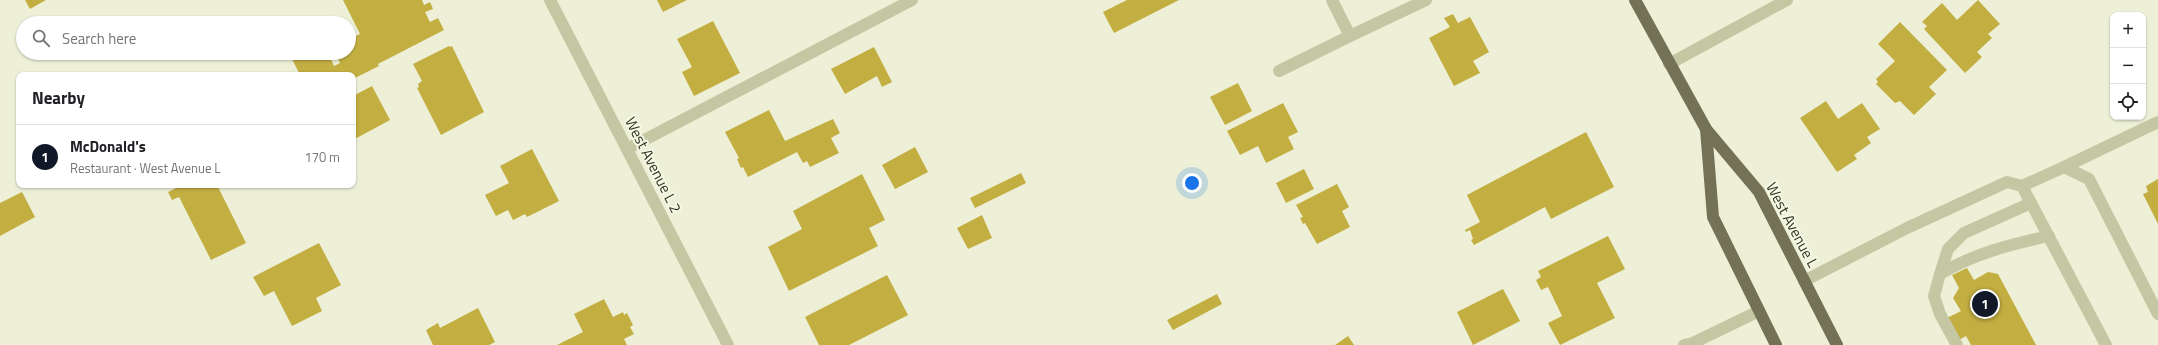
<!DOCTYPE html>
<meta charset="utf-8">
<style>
body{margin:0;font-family:"Titillium Web",sans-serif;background:#f6f6f6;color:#202124}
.controls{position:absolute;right:12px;top:12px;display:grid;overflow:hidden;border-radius:8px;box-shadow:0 1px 3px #0004}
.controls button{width:36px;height:36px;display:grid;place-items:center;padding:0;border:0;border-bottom:1px solid #e0e0e0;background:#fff;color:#202124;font:20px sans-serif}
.you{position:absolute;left:1192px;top:183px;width:14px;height:14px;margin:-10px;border:3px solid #fff;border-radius:50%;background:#1a73e8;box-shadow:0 0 0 6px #1a73e833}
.badge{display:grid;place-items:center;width:26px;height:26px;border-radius:50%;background:#111827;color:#fff;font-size:13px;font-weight:700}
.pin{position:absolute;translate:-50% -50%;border:2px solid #fff;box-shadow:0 1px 4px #0006}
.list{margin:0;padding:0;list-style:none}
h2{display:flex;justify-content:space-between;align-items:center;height:52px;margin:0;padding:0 16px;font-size:17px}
h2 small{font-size:13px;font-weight:400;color:#757577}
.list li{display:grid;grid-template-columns:26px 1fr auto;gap:12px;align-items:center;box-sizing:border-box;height:64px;padding:0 16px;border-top:1px solid #e0e0e0}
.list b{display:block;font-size:15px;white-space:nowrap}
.list p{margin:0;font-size:13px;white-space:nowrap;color:#757577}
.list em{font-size:13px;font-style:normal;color:#757577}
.icon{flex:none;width:22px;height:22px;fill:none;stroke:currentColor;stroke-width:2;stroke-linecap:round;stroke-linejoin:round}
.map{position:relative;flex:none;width:2158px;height:345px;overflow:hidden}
.search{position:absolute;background:#fff;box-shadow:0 1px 3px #0004;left:16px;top:16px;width:340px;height:44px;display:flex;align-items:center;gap:10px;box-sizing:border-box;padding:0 14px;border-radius:22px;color:#757577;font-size:15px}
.panel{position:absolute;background:#fff;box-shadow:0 1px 3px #0004;left:16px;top:72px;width:340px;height:116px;border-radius:8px}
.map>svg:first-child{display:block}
.building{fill:#c3ae42}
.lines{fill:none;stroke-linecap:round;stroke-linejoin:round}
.minor{stroke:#c5c7a3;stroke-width:12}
.major{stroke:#747256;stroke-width:12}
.labels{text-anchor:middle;stroke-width:4;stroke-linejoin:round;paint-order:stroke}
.street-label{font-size:15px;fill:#323125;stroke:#f5f8e2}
</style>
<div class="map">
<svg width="2158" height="345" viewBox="0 0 2158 345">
<rect width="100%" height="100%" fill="#edf0d7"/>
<g class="building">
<polygon points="25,0 46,0 30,9"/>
<polygon points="343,0 422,0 424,5 430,2 433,9 425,12 430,22 438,18 444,30 378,64 379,66 353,79 353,75 300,75 289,53 328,53 334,66 340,63 335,53 349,53 349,39 360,34"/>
<polygon points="657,0 687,0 663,12"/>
<polygon points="1127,0 1179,0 1114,33 1103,12"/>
<polygon points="1978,0 2000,24 1988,34 1992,38 1977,52 1982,57 1965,73 1924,29 1927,26 1922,22 1942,3 1957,20"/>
<polygon points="1453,14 1458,23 1470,17 1489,52 1473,61 1480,73 1454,86 1429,38 1450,27 1444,18"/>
<polygon points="713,21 740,73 694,96 682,72 692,67 677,39"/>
<polygon points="1900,22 1947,70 1929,87 1936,94 1914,115 1900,101 1895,103 1876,84 1878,82 1876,79 1895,61 1878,44"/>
<polygon points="449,46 450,47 452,46 484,112 441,135 417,88 419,87 418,84 422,81 413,64"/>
<polygon points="874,47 892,82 882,87 877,76 845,94 831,69"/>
<polygon points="1238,83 1252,111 1225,125 1210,97"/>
<polygon points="372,86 390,120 353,140 353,96"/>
<polygon points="1826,101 1838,119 1862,103 1880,129 1867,137 1871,143 1854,155 1857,159 1837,172 1800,118"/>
<polygon points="1283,103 1298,132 1288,137 1294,149 1266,163 1258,146 1240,155 1227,131"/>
<polygon points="769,110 785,141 833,119 840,133 831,138 839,153 810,167 807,161 803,163 797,152 748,177 743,167 741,168 737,159 739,158 725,132"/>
<polygon points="1586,132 1614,187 1551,219 1545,207 1474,245 1471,240 1473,239 1470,230 1466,232 1465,230 1480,222 1467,195"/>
<polygon points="915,147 928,172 895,189 882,165"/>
<polygon points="532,149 559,201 527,217 525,214 513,220 508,210 496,216 485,195 509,183 500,166"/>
<polygon points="1304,169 1314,189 1286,203 1276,183"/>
<polygon points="1021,173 1026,183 975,208 970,198"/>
<polygon points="862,174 885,220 869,228 878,246 789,291 768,247 802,229 793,211"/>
<polygon points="2158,179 2158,224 2143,194 2148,192 2146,186"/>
<polygon points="1337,184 1349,207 1342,211 1350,227 1317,244 1305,223 1303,224 1300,218 1303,217 1296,205"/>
<polygon points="182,185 217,185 246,243 211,260 179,197 172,200 168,192"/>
<polygon points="22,192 35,217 0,236 0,203"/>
<polygon points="982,215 992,238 968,249 957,228"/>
<polygon points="1608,236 1625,269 1597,283 1615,318 1560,345 1548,323 1562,316 1548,287 1541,290 1536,280 1541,277 1538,271"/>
<polygon points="319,243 341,285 316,298 322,311 292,326 274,291 264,296 253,277"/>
<polygon points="1967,268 1974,280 1988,272 1998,274 2036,345 1971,345 1966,336 1959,340 1947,318 1961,311 1953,298 1959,288 1952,275"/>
<polygon points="887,275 908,315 849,345 819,345 805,317"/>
<polygon points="1503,289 1520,321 1473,345 1457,312"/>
<polygon points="1217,294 1222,304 1173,330 1167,320"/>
<polygon points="604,299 613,317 623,312 624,315 627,313 633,325 630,327 634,334 624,339 627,345 557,345 583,332 574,314"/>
<polygon points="478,308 495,342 489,345 433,345 426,330 438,323 440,328"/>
<polygon points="1348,336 1354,345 1335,345"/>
</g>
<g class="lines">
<g class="minor">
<polyline points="550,0 728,345"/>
<polyline points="1332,0 1350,36 1426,0"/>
<polyline points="1669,64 1787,0"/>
<polyline points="1279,71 1350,36"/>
<polyline points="627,149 912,0"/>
<polyline points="2064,167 2158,122"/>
<polyline points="2022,186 2064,167 2089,179 2158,314"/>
<polyline points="1940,274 1948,249 1964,233 2031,203"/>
<polyline points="1804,281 1907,228 2007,182 2022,186 2106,345"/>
<polyline points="1684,345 1693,343 1759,311"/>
<path d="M1957 345 1940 314 1934 296 1940 274C1975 253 2009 245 2049 236"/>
</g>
<g class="major">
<polyline points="1635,0 1706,129 1759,192 1837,345"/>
<polyline points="1706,129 1713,217 1776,345"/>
</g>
</g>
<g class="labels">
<g class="street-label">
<text transform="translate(653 165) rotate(63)" y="5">West Avenue L 2</text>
<text transform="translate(1792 225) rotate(62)" y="5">West Avenue L</text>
</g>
</g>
</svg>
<div class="controls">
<button>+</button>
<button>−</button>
<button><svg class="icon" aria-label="locate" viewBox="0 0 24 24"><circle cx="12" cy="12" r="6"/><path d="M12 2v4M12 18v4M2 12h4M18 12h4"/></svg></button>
</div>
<div class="you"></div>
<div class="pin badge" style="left:1985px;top:304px">1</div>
<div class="search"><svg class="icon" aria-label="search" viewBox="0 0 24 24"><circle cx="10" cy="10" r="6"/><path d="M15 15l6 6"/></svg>Search here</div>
<section class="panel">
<h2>Nearby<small></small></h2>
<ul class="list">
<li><span class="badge">1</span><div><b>McDonald's</b><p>Restaurant · West Avenue L</p></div><em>170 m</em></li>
</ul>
</section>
</div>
